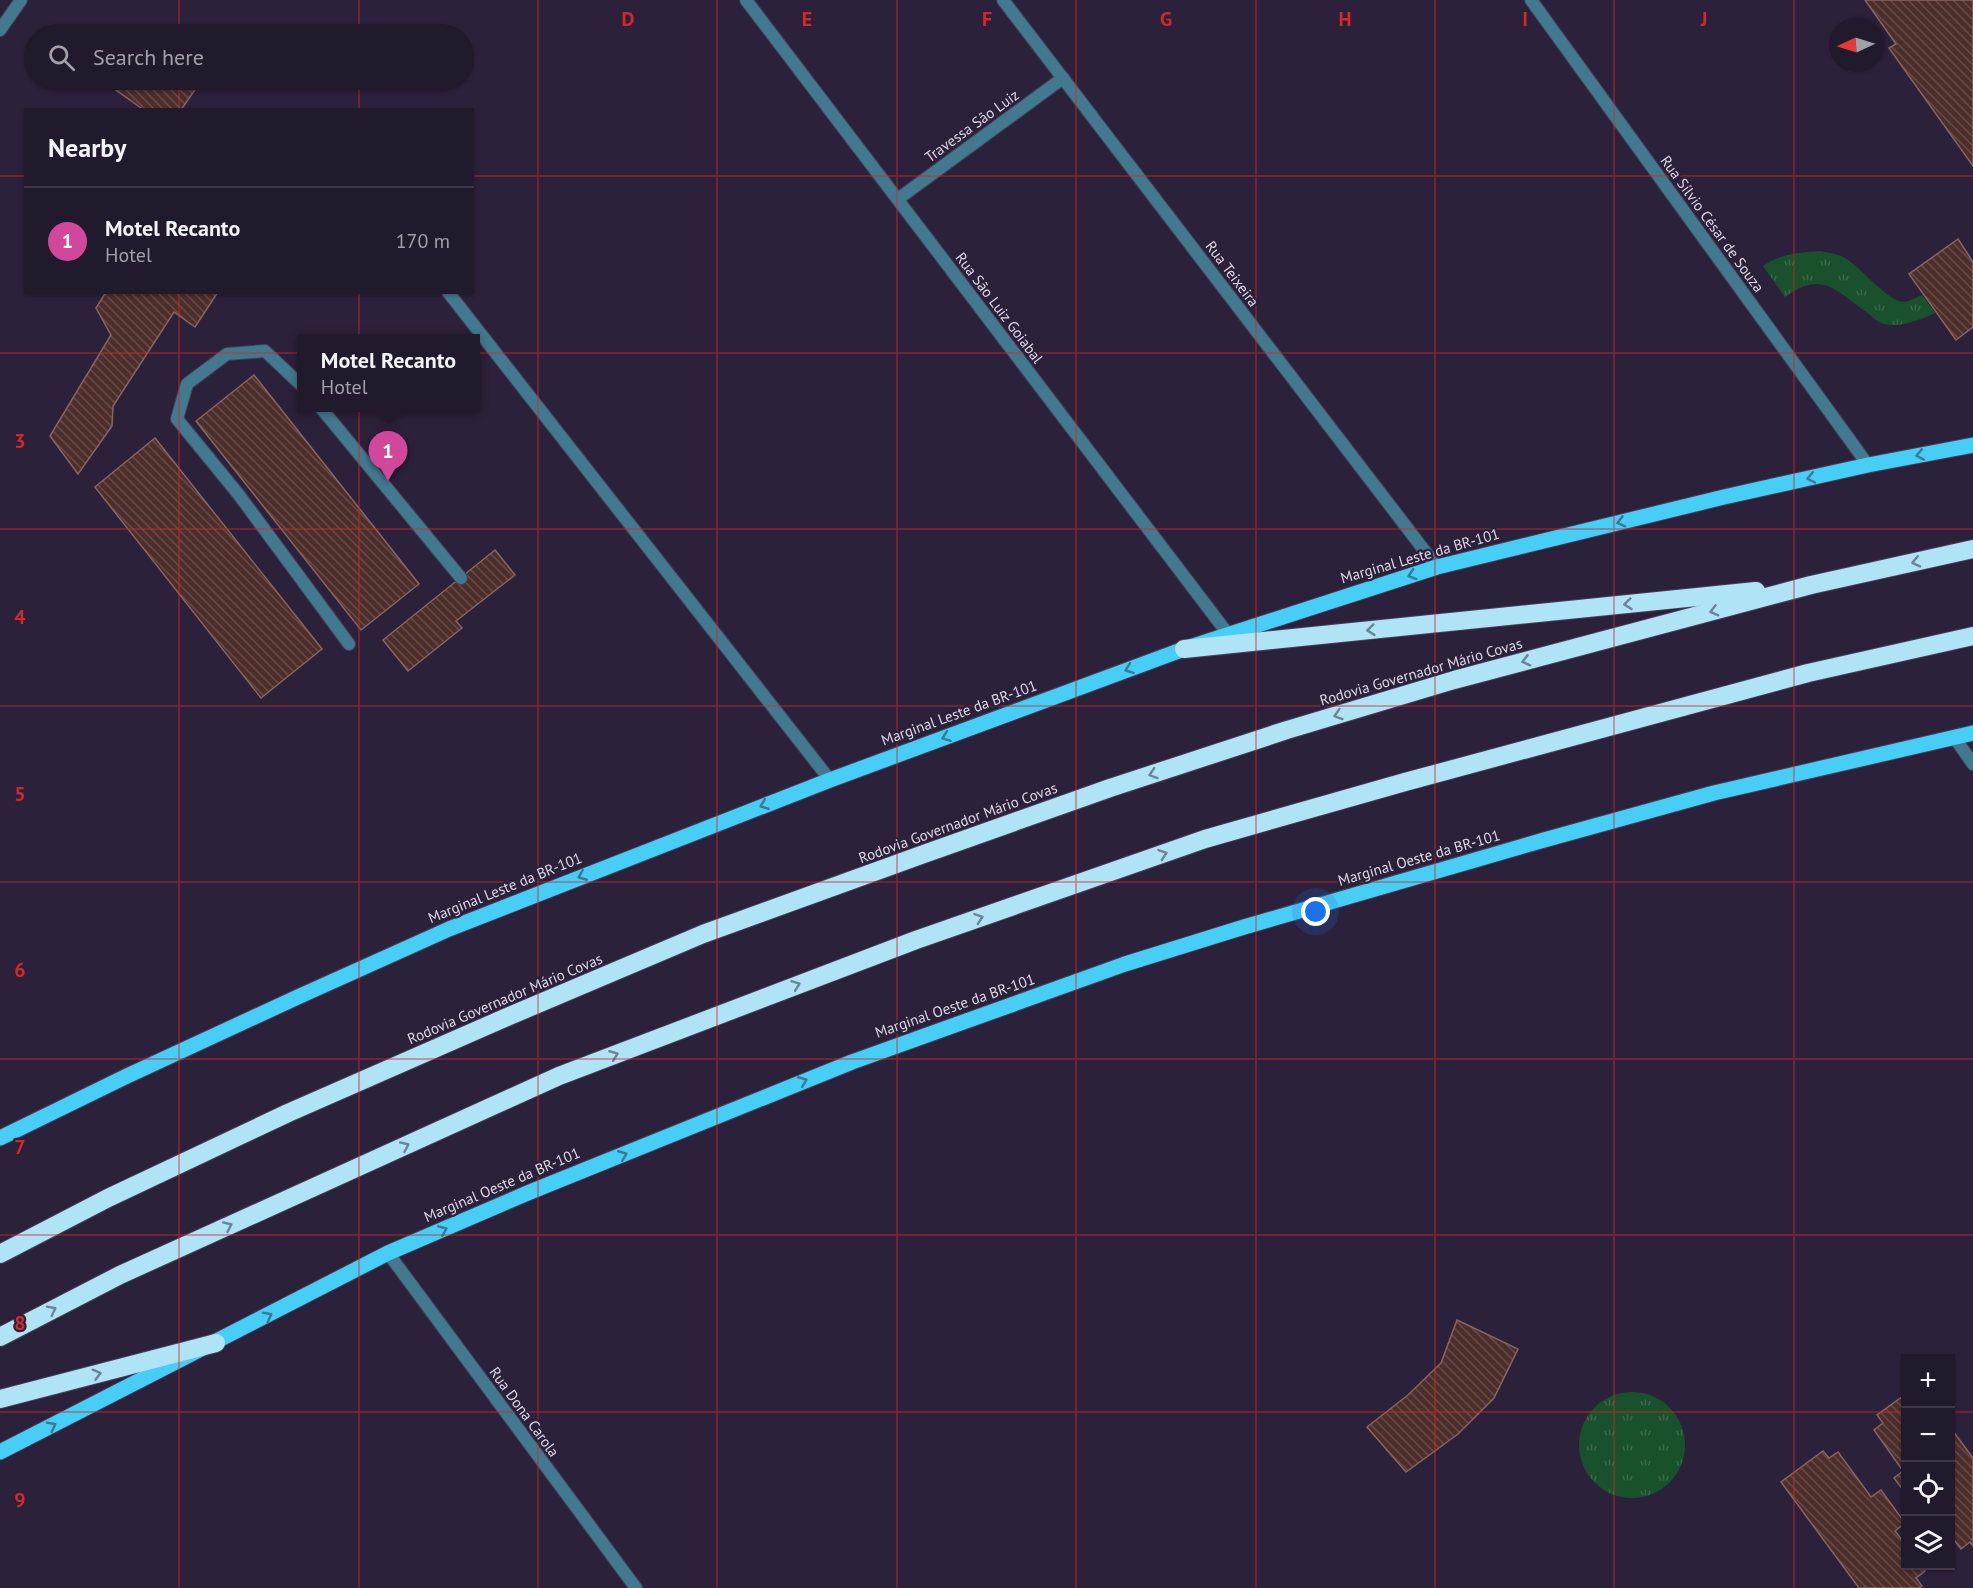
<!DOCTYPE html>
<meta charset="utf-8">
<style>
body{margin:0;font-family:"PT Sans",sans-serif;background:#292234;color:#f1f3f6}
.controls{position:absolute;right:18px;bottom:18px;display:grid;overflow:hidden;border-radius:0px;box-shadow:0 2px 4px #0004}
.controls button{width:54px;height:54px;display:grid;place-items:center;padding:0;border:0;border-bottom:2px solid #3e3848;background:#21192c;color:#f1f3f6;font:30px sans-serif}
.compass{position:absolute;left:1829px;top:18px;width:54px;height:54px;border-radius:50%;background:#21192c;box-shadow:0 2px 4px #0004;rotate:266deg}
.you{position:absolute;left:1316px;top:912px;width:21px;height:21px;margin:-15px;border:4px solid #fff;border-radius:50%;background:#1a73e8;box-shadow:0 0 0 9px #1a73e833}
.badge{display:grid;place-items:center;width:39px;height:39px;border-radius:50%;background:#b4acf9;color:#fff;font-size:20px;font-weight:700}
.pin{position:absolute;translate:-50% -50px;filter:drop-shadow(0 2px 3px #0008)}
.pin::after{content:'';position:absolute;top:32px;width:21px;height:18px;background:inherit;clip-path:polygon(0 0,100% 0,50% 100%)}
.popup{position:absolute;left:297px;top:334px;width:183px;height:78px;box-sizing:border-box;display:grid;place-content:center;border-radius:0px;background:#21192c;filter:drop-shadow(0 2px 4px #0005);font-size:20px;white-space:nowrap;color:#a2a0a9}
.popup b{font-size:22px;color:#f1f3f6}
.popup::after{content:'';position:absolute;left:50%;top:100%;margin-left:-12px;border:12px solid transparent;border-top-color:#21192c}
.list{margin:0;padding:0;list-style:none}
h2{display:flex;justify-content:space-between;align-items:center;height:78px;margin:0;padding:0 24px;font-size:26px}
h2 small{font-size:20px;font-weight:400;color:#a2a0a9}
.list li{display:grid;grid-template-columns:39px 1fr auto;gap:18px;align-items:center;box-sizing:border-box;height:108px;padding:0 24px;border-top:2px solid #3e3848}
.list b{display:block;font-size:22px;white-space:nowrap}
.list p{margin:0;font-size:20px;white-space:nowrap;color:#a2a0a9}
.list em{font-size:20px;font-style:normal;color:#a2a0a9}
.icon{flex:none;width:33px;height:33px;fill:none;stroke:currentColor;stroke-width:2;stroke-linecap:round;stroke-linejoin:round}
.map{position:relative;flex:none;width:1973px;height:1588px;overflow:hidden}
.search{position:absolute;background:#21192c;box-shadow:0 2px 4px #0004;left:24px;top:24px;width:450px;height:66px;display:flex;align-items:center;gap:15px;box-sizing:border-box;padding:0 21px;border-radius:33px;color:#a2a0a9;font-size:22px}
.panel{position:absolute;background:#21192c;box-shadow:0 2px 4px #0004;left:24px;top:108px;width:450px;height:186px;border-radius:0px}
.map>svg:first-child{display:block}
.grass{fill:url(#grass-tufts)}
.building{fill:url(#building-back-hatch);stroke:#896560;stroke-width:1.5}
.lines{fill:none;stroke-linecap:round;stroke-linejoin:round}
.service-casing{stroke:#483e56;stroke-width:14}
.minor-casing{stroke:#483e56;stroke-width:14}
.tertiary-casing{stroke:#483e56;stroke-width:14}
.primary-casing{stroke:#483e56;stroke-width:17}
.motorway-casing{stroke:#483e56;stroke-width:20}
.service{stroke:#417a8e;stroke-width:12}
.minor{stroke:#417a8e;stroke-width:12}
.tertiary{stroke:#417a8e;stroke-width:12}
.primary{stroke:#47cef6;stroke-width:15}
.motorway{stroke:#afe3f6;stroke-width:18}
.oneway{stroke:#3a7898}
.oneway2{stroke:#6e8298}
.grid{fill:none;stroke:#d62828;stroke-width:1.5;stroke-opacity:0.55}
.labels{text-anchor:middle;stroke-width:4.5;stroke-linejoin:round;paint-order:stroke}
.street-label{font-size:15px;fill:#ded7e8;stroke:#2c213a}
.grid-label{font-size:20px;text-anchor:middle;font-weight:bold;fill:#d62828;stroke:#2c213a;stroke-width:4.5;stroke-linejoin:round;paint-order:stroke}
</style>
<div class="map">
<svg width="1973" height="1588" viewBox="0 0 1973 1588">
<defs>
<pattern id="grass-tufts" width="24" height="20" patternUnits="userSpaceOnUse" patternTransform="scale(1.5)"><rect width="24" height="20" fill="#19512c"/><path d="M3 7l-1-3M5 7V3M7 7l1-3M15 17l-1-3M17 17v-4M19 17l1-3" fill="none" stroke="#3a694b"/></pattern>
<pattern id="building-back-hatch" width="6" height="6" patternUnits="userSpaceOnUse" patternTransform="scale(1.5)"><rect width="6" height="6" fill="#4d2e2a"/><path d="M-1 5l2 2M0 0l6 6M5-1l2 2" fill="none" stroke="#664c49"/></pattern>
</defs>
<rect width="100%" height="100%" fill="#2c213a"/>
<g class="grass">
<path d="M1820 251C1827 253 1836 253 1843 257 1860 265 1887 302 1904 302 1909 302 1917 297 1922 295L1935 313C1919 320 1899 329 1881 323 1876 321 1871 315 1866 312 1835 290 1822 270 1785 297L1763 266C1783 253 1797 253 1820 251Z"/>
<circle cx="1632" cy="1445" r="53"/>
</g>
<g class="building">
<polygon points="1865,0 1973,0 1973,166 1889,48 1896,44"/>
<polygon points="108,80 198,80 201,81 181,110 144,110 106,83"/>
<polygon points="1958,239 1973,262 1973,327 1956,340 1909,274"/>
<polygon points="106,292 218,292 195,327 174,312 113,406 112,426 78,474 50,436 111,335 96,308"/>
<polygon points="254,375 419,584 361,630 196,421"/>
<polygon points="155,438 322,649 261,698 95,487"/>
<polygon points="495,550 515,575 456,621 462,628 408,671 383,640"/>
<polygon points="1457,1320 1518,1349 1494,1398 1458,1434 1406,1472 1367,1427 1408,1395 1441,1363"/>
<polygon points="1906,1394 1906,1494 1894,1478 1903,1471 1874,1430 1883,1423 1877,1415"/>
<polygon points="1950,1427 1973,1458 1973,1546 1970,1542 1961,1549 1950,1535"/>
<polygon points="1823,1451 1829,1458 1838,1452 1871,1497 1881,1490 1905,1523 1895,1531 1906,1545 1906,1566 1921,1566 1925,1571 1916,1578 1922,1586 1919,1588 1859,1588 1781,1482"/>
</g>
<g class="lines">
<defs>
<g id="service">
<polyline points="448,292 830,780"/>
<polyline points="301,385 265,351 227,354 187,384 177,419 239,495 349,644"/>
<polyline points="321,408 461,578"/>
</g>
<g id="minor">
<polyline points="746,0 1228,634"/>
<polyline points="1003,0 1437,567"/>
<polyline points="1531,0 1868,465"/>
<polyline points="898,199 1063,78"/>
<polyline points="1954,737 1973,764"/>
<polyline points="388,1253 636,1588"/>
</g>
<polyline id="tertiary" points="0,30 21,0"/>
<g id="primary">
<polyline points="0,1138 127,1076 300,996 449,929 830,780 1184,649 1437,567 1724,497 1868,465 1973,445"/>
<polyline points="0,1452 388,1253 530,1192 852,1062 1125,964 1244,927 1544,840 1714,793 1973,733"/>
</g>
<g id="motorway">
<polyline points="1184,649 1756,591"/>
<polyline points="0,1254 108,1198 288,1113 507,1017 703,934 921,855 1110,788 1287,730 1454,680 1811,585 1973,549"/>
<polyline points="0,1337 120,1275 559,1076 916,940 1205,839 1405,782 1808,673 1973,636"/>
<polyline points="0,1399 216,1343"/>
</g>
</defs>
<use href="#service" class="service-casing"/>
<use href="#minor" class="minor-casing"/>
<use href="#tertiary" class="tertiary-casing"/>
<use href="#primary" class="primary-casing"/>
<use href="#motorway" class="motorway-casing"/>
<use href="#service" class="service"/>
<use href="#minor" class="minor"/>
<use href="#tertiary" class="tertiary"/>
<use href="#primary" class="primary"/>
<use href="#motorway" class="motorway"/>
</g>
<defs><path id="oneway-chevron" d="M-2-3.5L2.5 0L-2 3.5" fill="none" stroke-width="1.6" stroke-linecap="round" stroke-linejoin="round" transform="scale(1.5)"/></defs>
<g class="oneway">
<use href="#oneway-chevron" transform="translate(1920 455) rotate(169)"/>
<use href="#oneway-chevron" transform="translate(1811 478) rotate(168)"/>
<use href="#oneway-chevron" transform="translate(1621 522) rotate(166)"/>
<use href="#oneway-chevron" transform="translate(1412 575) rotate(162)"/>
<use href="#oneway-chevron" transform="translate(1129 669) rotate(160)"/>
<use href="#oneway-chevron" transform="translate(946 737) rotate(160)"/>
<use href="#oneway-chevron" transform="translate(764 805) rotate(159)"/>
<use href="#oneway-chevron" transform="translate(582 876) rotate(158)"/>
<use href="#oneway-chevron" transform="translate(803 1081) rotate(-22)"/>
<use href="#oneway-chevron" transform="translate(623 1155) rotate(-22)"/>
<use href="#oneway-chevron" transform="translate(443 1230) rotate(-23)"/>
<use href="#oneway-chevron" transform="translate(268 1316) rotate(-27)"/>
<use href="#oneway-chevron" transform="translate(52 1426) rotate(-27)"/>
</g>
<g class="oneway2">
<use href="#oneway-chevron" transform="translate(1916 562) rotate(167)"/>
<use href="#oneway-chevron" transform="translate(1628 604) rotate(174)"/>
<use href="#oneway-chevron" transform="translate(1714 611) rotate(165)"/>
<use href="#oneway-chevron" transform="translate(1371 630) rotate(174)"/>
<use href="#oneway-chevron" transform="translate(1526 661) rotate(165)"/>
<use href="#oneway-chevron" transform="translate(1338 715) rotate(163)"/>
<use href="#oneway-chevron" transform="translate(1153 774) rotate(162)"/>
<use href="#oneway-chevron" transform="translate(1163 854) rotate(-19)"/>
<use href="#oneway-chevron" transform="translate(979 918) rotate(-19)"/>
<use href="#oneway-chevron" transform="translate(796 985) rotate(-21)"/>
<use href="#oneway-chevron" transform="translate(614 1055) rotate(-21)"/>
<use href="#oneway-chevron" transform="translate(405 1146) rotate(-24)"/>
<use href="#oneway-chevron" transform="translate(228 1226) rotate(-24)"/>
<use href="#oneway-chevron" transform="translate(52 1310) rotate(-27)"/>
<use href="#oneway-chevron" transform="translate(97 1374) rotate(-15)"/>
</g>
<path class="grid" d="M179 0V34M359 0V34M538 0V1588M717 0V1588M897 0V1588M1076 0V1588M1256 0V1588M1435 0V1588M1614 0V1588M1794 0V1588M179 80V110M359 80V110M0 176H26M472 176H1973M179 292V1588M359 292V1588M0 353H1973M0 529H1973M0 706H1973M0 882H1973M0 1059H1973M0 1235H1973M0 1412H1906M1950 1412H1973"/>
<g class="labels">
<g class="street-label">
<text transform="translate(972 126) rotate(-36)" y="5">Travessa São Luiz</text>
<text transform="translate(1712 224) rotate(54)" y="5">Rua Sílvio César de Souza</text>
<text transform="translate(1232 274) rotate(53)" y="5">Rua Teixeira</text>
<text transform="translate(999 308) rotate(53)" y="5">Rua São Luiz Goiabal</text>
<text transform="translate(1420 556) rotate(-16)" y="5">Marginal Leste da BR-101</text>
<text transform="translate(1421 672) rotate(-16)" y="5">Rodovia Governador Mário Covas</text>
<text transform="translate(959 713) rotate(-20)" y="5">Marginal Leste da BR-101</text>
<text transform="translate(958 823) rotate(-20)" y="5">Rodovia Governador Mário Covas</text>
<text transform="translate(1419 858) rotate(-16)" y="5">Marginal Oeste da BR-101</text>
<text transform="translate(505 888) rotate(-22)" y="5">Marginal Leste da BR-101</text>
<text transform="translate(505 999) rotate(-23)" y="5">Rodovia Governador Mário Covas</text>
<text transform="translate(955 1006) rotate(-19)" y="5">Marginal Oeste da BR-101</text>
<text transform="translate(502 1185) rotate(-23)" y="5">Marginal Oeste da BR-101</text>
<text transform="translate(524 1412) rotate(54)" y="5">Rua Dona Carola</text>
</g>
</g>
<g class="grid-label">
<text x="628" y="26">D</text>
<text x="807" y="26">E</text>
<text x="987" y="26">F</text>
<text x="1166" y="26">G</text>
<text x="1345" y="26">H</text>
<text x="1525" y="26">I</text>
<text x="1704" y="26">J</text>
<text x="20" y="448">3</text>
<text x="20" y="624">4</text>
<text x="20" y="801">5</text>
<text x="20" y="977">6</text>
<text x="20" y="1154">7</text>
<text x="20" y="1330">8</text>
<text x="20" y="1507">9</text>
</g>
</svg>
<div class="controls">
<button>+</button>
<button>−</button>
<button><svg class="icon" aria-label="locate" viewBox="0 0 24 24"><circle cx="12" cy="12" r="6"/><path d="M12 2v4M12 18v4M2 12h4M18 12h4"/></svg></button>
<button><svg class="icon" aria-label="layers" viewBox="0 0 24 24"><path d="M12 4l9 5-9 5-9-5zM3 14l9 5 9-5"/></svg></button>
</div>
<svg class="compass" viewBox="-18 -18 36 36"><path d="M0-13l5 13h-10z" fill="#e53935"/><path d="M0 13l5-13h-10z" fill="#a2a0a9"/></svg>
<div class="you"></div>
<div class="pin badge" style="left:388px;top:481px;background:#d1479c">1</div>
<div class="popup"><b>Motel Recanto</b>Hotel</div>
<div class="search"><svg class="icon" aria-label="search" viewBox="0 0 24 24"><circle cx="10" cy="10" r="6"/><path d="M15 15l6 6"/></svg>Search here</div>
<section class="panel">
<h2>Nearby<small></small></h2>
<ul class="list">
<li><span class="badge" style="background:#d1479c">1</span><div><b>Motel Recanto</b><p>Hotel</p></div><em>170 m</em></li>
</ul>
</section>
</div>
